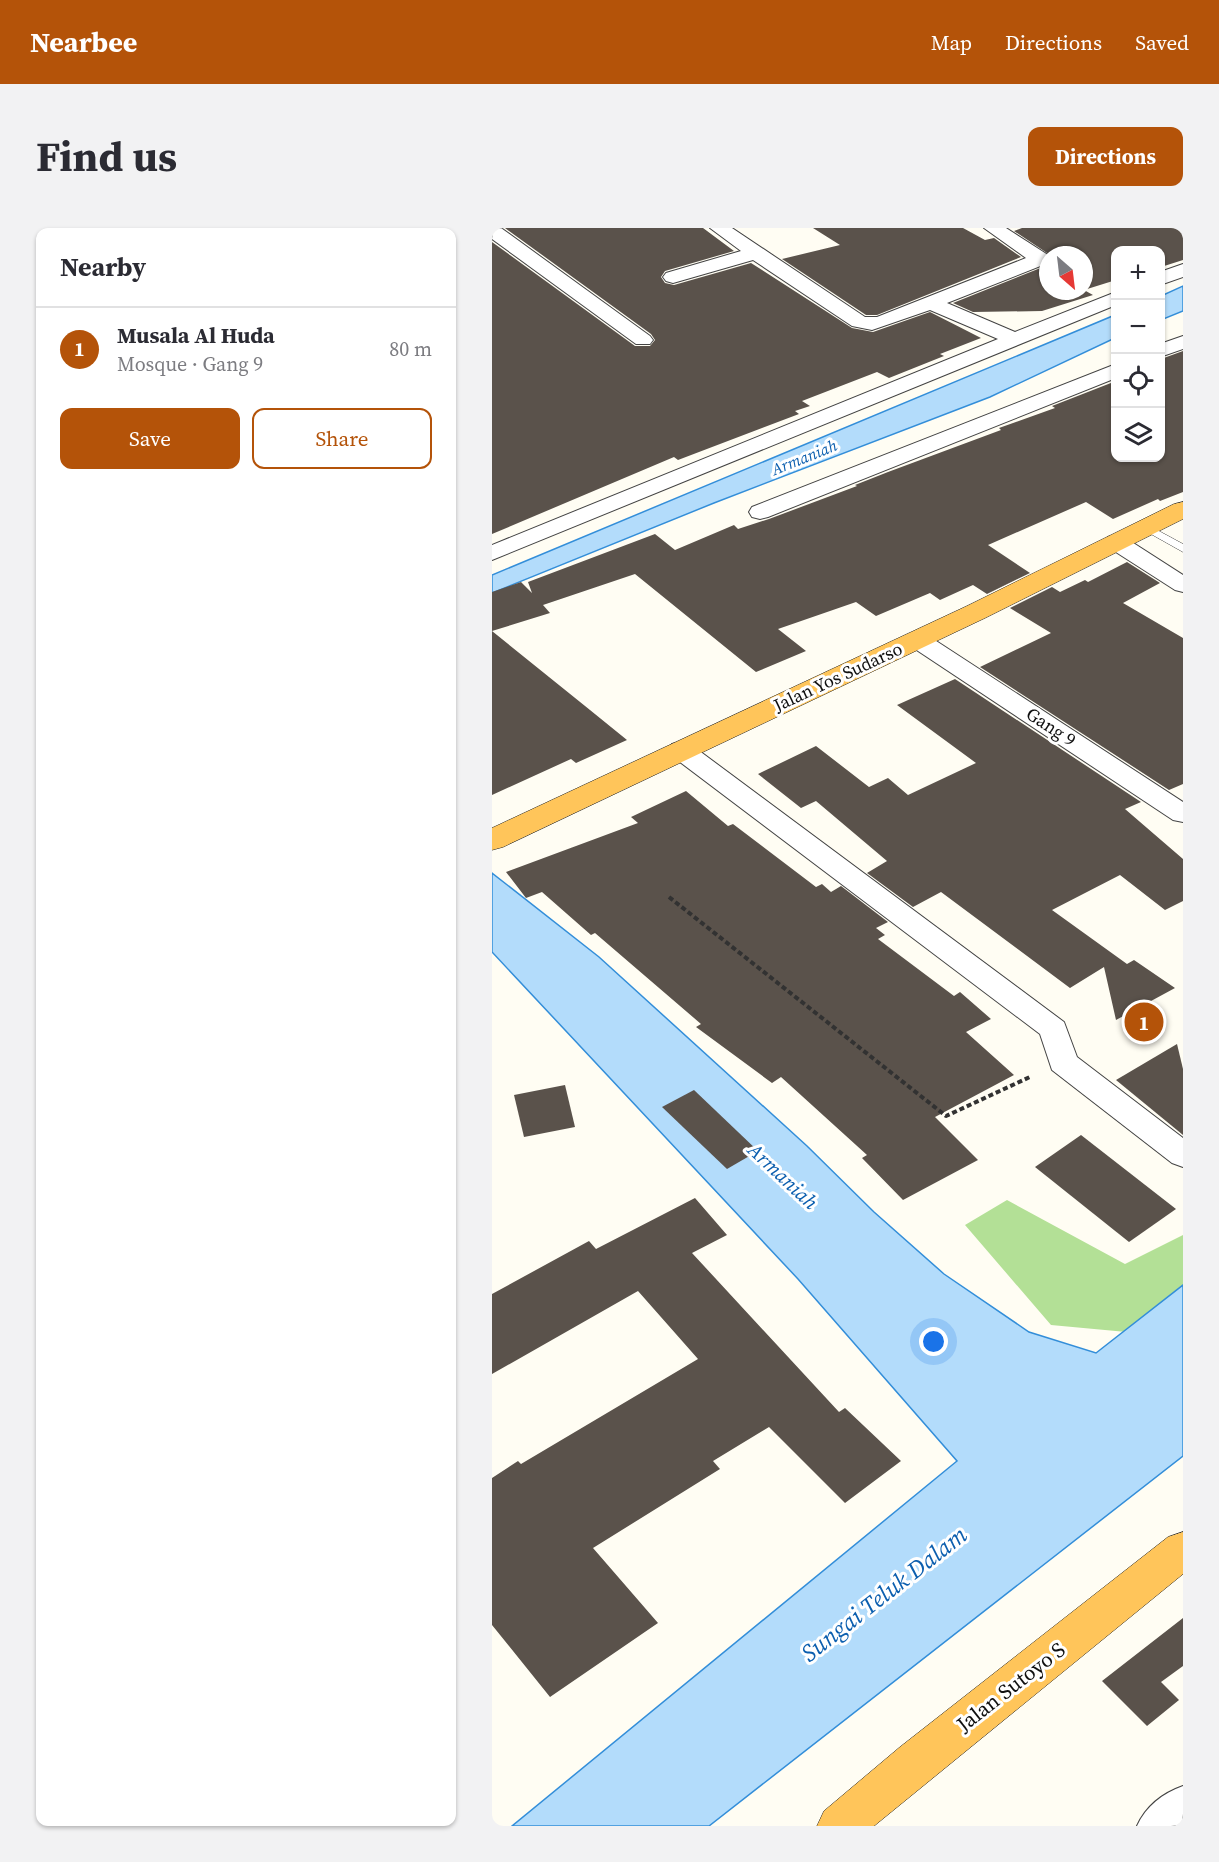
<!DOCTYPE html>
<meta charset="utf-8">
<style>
body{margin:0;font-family:"Source Serif 4",serif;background:#f2f2f3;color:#2b2b33}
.controls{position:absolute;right:18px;top:18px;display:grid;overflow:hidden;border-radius:12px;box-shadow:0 2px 4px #0004}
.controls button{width:54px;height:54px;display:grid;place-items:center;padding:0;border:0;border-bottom:2px solid #e1e1e2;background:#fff;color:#2b2b33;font:30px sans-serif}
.compass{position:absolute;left:547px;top:18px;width:54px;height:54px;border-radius:50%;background:#fff;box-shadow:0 2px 4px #0004;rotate:152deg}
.you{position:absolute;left:442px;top:1114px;width:21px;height:21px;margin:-15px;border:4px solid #fff;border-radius:50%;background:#1a73e8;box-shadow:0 0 0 9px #1a73e833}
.badge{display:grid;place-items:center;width:39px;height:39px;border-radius:50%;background:#b45309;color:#fff;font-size:20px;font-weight:700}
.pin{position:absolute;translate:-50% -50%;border:3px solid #fff;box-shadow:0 2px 6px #0006}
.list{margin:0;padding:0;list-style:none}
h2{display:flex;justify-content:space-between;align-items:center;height:78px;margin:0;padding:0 24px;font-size:26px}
h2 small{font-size:20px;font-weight:400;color:#7c7c81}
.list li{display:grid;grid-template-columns:39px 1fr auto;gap:18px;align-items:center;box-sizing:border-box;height:84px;padding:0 24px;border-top:2px solid #e1e1e2}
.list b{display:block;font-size:22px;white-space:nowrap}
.list p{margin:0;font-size:20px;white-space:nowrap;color:#7c7c81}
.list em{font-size:20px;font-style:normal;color:#7c7c81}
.actions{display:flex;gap:12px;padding:18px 24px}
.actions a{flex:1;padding:14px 0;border:2px solid #b45309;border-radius:12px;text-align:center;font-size:21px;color:#b45309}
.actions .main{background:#b45309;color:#fff}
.icon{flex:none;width:33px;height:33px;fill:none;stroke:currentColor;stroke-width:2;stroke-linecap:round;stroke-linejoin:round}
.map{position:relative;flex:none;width:691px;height:1598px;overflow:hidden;border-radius:12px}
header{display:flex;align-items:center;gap:36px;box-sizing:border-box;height:84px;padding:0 30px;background:#b45309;color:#fff}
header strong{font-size:28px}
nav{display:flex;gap:33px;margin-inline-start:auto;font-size:21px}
.intro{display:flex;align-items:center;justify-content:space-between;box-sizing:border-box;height:144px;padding:0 36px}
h1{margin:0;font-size:42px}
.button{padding:15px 27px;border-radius:12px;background:#b45309;color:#fff;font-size:21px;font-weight:700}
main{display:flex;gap:36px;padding:0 36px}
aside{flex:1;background:#fff;border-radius:12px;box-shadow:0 2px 4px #0004}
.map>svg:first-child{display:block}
.forest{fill:#b3e096}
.water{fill:#b3dcfb;stroke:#338ed9;stroke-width:1.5}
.building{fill:#5a524b}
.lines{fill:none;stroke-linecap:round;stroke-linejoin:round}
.service-casing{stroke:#434343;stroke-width:1}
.minor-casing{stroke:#434343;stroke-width:2}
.trunk-casing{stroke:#212121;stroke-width:1}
.path{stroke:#323232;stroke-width:4;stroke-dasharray:5 3;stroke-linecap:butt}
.service{fill:#fff;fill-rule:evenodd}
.minor{fill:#fff;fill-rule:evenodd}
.trunk{fill:#ffc55a;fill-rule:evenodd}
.labels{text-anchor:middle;stroke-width:6;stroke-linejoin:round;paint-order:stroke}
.far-water-label{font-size:16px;font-style:italic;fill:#0c5faf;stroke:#fff}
.street-label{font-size:18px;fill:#101010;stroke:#fff}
.water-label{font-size:20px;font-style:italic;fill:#0c5faf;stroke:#fff}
.near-street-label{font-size:21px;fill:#101010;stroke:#fff}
.near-water-label{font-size:24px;font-style:italic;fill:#0c5faf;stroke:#fff}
</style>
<header>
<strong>Nearbee</strong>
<nav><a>Map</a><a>Directions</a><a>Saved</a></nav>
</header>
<div class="intro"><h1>Find us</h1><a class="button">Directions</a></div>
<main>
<aside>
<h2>Nearby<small></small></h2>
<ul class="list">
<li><span class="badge">1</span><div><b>Musala Al Huda</b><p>Mosque · Gang 9</p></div><em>80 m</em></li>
</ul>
<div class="actions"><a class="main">Save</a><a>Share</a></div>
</aside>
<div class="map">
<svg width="691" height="1598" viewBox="0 0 691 1598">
<rect width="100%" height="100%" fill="#fffdf3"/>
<polygon class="forest" points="515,972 633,1036 691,1007 691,1080 656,1106 559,1097 473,997"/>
<g class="water">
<polygon points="691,58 691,83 669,92 669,68"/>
<polygon points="623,87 623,110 498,169 222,275 0,365 0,347"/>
<polygon points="0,645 107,729 315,918 382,984 452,1046 537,1104 604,1125 691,1057 691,1228 217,1598 20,1598 465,1233 306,1051 0,724"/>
</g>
<g class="building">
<polygon points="13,0 211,0 242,23 173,43 169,49 173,55 182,57 259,35 360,100 381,104 438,84 489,110 448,126 452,128 397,150 385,144 310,173 318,178 303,183 307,186 186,232 182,229 0,306 0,14 143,118 158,118 163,112 159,106"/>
<polygon points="321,0 471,0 493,12 502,10 529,29 385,87 374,87 290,31 348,17"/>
<polygon points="530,0 691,0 691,32 669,39 669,22 624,22 624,52 592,62 601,67 550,83 481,84 461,75 556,37 556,63 592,63 592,27 558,27 522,3"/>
<polygon points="691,123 691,264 668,273 666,271 621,291 594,274 496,317 538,345 495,366 481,357 448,372 438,365 384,388 364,374 286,401 314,423 264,444 143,346 51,377 58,385 0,403 0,364 29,354 40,365 36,354 163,306 183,322 242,297 246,301 277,291 365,258 363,257 396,244 509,202 507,200 563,180 560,178 624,153 624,230 669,230 669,131"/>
<polygon points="635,334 668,355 631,375 691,410 691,556 677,562 488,439 559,405 518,380 560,359 568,364 593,352 596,354"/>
<polygon points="0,403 98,482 135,512 84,535 79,531 0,567"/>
<polygon points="463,451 649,574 633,581 691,631 691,673 673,682 628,647 560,682 635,736 642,732 683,760 624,792 612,739 578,760 449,664 421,679 375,645 395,633 324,573 309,580 266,546 324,518 377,559 396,550 416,567 484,535 405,477"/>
<polygon points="194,563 236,598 241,596 324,659 330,656 339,664 349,658 396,694 384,700 393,707 386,711 462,768 468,764 499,791 474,804 522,847 443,889 486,932 411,972 370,930 375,927 289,849 280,855 204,799 209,796 103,705 99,707 50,664 34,670 14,644 146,595 139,589"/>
<polygon points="685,816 691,841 691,907 624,852"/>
<polygon points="73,857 83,899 32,909 22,867"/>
<polygon points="202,862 266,923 235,941 170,879"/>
<polygon points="589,907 684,981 637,1014 543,939"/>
<polygon points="203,970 235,1007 200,1025 347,1184 353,1180 409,1233 353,1275 277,1199 221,1233 228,1241 101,1320 166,1395 58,1469 0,1397 0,1250 26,1233 29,1236 206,1131 146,1063 0,1146 0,1066 97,1013 104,1021"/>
<polygon points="691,1390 691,1438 669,1454 687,1472 655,1498 610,1453"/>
</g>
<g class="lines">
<defs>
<polygon id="service" points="654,296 691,316 691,324 650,301 648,299"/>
<g id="minor">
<polygon points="0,0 9,0 158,108 161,112 158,116 144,116 0,11"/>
<polygon points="218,0 240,0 373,89 385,89 534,30 492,0 514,0 556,27 556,35 455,75 523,104 624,64 624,77 0,332 0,317 506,111 438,82 380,102 360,98 261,32 181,55 174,53 171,49 174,45 249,23"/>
<polygon points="691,36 691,49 668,57 668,44"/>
<polygon points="691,108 691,121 668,129 668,116"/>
<polygon points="624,136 624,150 276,289 268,291 260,289 257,284 260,279"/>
<polygon points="624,307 632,309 691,347 691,364 683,362 616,319 612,314 616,309"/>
<polygon points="426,405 435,407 691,574 691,594 681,592 417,417 414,412 417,407"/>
<polygon points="189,514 198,516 572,794 585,829 691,910 691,939 680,935 560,842 548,806 180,528 176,522 180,516"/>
<path d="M691 1558V1598H645C654 1578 671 1565 691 1558Z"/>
</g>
<g id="trunk">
<polygon points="691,274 691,291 493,390 11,619 0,622 0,600 475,378 682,276"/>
<polygon points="691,1304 691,1346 382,1598 325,1598 332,1583 408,1519 676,1309"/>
</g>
</defs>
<use href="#service" class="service-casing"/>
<use href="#minor" class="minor-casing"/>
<use href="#trunk" class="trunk-casing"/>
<polyline class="path" points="177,669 454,888 540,848"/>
<use href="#service" class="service"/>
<use href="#minor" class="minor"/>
<use href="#trunk" class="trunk"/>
</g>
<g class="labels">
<g class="far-water-label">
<text transform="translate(312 229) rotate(-22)" y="6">Armaniah</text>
</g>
<g class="street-label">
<text transform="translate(346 449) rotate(-25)" y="6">Jalan Yos Sudarso</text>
<text transform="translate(559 499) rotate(33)" y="6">Gang 9</text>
</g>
<g class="water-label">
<text transform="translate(291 948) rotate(43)" y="7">Armaniah</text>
</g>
<g class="near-street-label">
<text transform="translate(519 1459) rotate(-38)" y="7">Jalan Sutoyo S</text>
</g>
<g class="near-water-label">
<text transform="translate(392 1366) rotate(-38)" y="8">Sungai Teluk Dalam</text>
</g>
</g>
</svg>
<div class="controls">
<button>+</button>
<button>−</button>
<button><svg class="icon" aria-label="locate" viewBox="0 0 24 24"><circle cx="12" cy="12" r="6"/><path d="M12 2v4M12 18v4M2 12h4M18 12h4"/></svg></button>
<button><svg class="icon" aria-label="layers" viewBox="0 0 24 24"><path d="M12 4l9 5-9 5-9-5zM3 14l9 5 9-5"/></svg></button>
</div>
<svg class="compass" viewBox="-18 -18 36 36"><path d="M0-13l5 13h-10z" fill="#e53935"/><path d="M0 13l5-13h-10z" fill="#7c7c81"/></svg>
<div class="you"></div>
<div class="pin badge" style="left:652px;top:794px">1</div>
</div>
</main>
